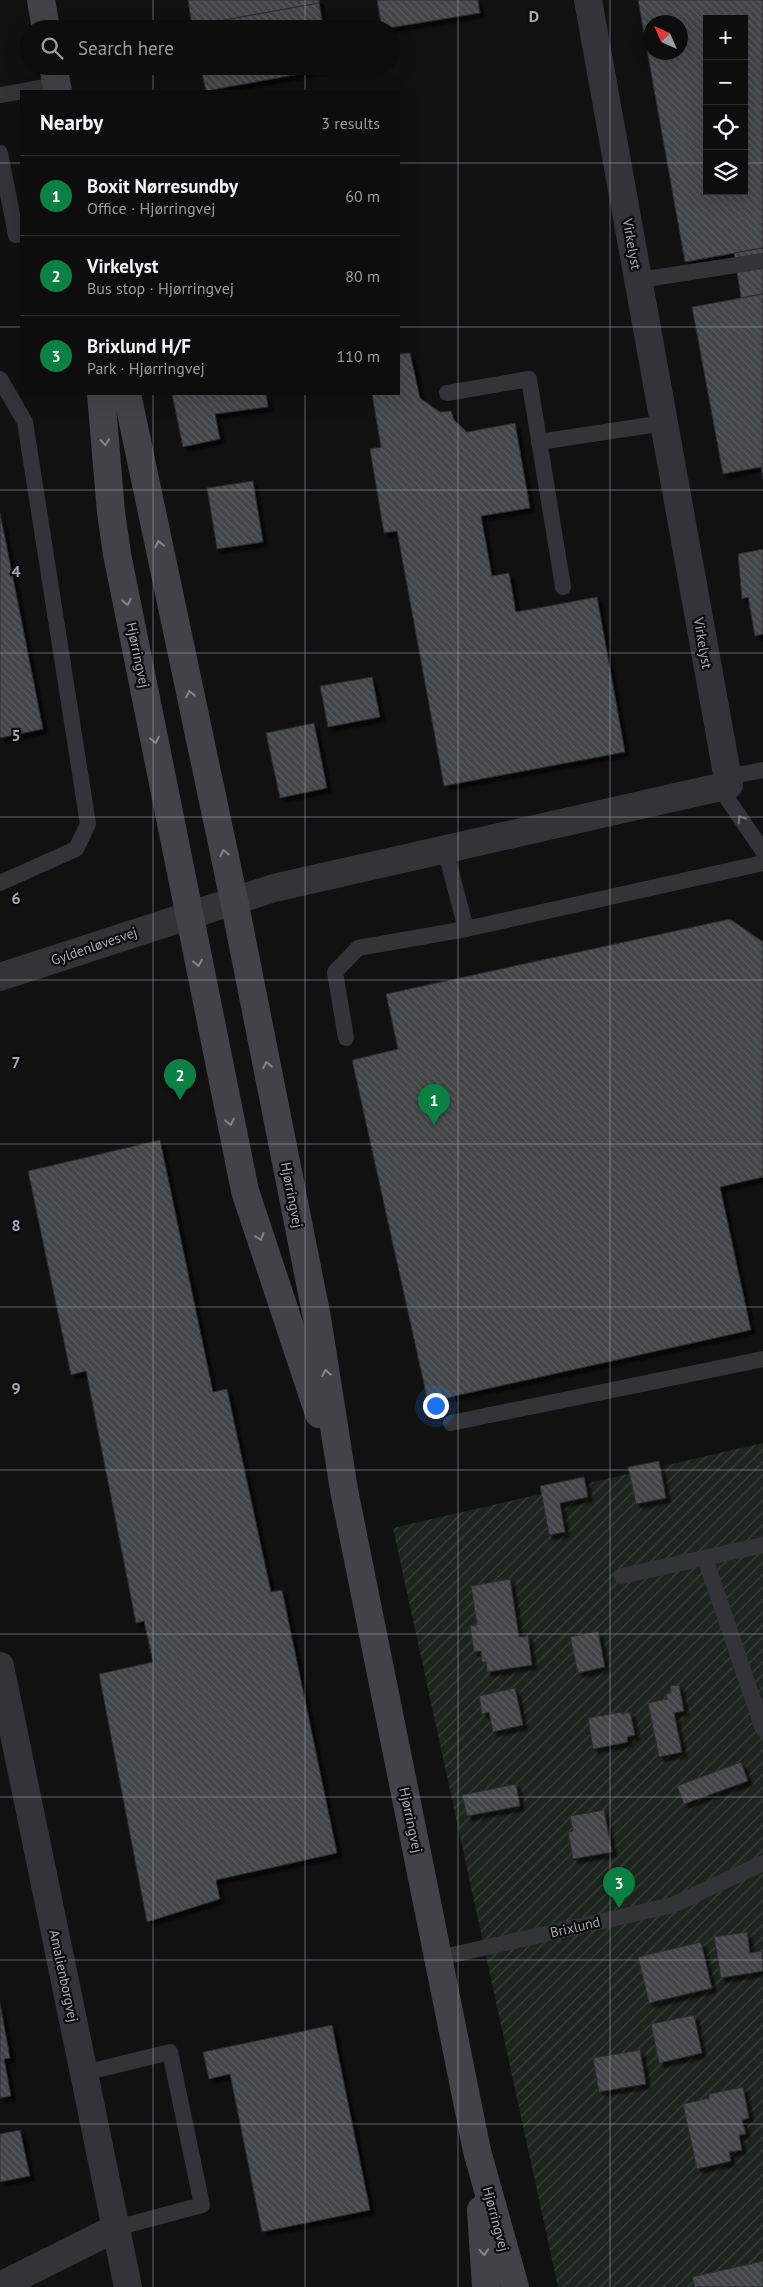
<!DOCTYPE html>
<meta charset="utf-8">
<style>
body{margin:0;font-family:"PT Sans",sans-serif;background:#1b1b1c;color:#f1f3f6}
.controls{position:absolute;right:15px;top:15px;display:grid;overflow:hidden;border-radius:0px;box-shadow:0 5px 20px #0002}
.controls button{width:45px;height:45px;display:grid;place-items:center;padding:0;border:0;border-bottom:1px solid #2d2d2e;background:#0d0d0e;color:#f1f3f6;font:25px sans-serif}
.compass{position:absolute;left:643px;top:15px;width:45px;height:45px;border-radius:50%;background:#0d0d0e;box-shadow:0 5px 20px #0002;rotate:315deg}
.you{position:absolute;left:435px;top:1405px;width:18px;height:18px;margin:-12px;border:4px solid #fff;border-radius:50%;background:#1a73e8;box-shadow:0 0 0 8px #1a73e833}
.badge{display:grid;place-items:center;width:32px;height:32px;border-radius:50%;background:#0b8043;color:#fff;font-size:16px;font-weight:700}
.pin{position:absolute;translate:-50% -41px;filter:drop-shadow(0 1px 2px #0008)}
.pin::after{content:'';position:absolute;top:26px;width:18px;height:15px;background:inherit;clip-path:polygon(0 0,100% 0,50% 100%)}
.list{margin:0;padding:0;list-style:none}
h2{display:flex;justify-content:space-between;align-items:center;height:65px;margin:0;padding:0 20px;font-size:21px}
h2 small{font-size:16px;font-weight:400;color:#9a9c9e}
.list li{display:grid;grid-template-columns:32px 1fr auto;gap:15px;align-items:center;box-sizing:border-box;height:80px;padding:0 20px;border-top:1px solid #2d2d2e}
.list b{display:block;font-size:19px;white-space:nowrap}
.list p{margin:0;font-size:16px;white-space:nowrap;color:#9a9c9e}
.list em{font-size:16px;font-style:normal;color:#9a9c9e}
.icon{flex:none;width:28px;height:28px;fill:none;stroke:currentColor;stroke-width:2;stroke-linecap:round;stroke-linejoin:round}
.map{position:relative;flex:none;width:763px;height:2287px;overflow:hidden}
.search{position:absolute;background:#0d0d0e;box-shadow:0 5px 20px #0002;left:20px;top:20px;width:380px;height:55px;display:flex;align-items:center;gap:12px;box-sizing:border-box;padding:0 18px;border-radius:28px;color:#9a9c9e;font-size:19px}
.panel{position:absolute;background:#0d0d0e;box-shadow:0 5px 20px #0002;left:20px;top:90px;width:380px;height:305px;border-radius:0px}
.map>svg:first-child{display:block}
.garden{fill:url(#garden-furrows)}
.building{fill:url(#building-back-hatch);stroke:#2c2c2e;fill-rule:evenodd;filter:url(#shadow)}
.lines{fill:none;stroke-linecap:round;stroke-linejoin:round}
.lane{stroke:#333437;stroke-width:16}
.street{stroke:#333437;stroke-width:28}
.secondary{stroke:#414347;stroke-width:28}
.oneway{stroke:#81868c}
.oneway2{stroke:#71757a}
.grid{fill:none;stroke:#a4aab1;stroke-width:1;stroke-opacity:0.55}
.labels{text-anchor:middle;stroke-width:4.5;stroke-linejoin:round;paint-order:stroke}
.street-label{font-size:14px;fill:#a4aab1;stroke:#0c0c0d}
.grid-label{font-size:16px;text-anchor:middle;font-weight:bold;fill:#a4aab1;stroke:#0c0c0d;stroke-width:4.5;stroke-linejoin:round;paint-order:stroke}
</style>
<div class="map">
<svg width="763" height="2287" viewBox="0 0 763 2287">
<defs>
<pattern id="garden-furrows" width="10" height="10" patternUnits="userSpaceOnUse" patternTransform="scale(1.25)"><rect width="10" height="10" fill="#1e241e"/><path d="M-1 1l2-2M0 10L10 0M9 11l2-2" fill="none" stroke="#3c413c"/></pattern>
<pattern id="building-back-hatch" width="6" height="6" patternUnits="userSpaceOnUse" patternTransform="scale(1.25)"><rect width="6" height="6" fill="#434547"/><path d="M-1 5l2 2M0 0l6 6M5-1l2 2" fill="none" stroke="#5b5d5f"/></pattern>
<filter id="shadow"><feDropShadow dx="4.5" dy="4.5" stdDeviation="1" flood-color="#0009"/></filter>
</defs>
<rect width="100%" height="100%" fill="#111112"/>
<polygon class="garden" points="763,1443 763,2287 558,2287 393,1528"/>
<g class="building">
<polygon points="188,0 319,0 319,3 192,26"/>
<polygon points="377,0 478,0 480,13 382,29"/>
<path d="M638 0H763V248L685 262ZM707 19H744V191H707ZM650 22H680V52H650Z"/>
<polygon points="319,3 324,29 192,29 192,26"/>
<polygon points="200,66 332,66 332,68 206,91"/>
<polygon points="763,248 763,294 741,298 734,253"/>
<polygon points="763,294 763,479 761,467 723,474 692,307"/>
<polygon points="410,353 420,398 440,412 451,411 454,420 467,432 515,423 530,508 481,516 492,576 509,573 516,612 597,597 625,752 444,786 397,531 384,533 370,449 381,447 372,394 399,394 399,354"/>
<polygon points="172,394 266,394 268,407 215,414 220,439 183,447"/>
<polygon points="253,481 263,542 217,549 207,488"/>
<polygon points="0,513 43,729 0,738"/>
<polygon points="763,549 763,634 755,636 748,597 742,599 738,554"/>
<polygon points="372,677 380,717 328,727 320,686"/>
<polygon points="314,723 327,788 280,798 266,733"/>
<polygon points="730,919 763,942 763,1177 720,1187 751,1330 428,1402 352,1060 398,1049 386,994"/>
<polygon points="160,1140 213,1392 227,1389 271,1592 282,1590 337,1853 216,1880 220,1899 147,1922 99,1674 153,1662 144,1621 136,1623 86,1371 71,1375 28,1171"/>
<polygon points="659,1461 666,1498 636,1504 628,1467"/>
<polygon points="584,1477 588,1497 560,1503 565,1532 549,1535 540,1486"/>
<polygon points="510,1579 519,1637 528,1636 532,1665 487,1672 486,1662 482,1662 481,1651 474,1652 470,1626 477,1625 471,1586"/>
<polygon points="598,1631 605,1667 578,1673 570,1637"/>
<polygon points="679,1685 684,1711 674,1713 682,1752 659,1757 648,1703 667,1699 666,1694 671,1693 670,1686"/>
<polygon points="515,1688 523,1725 493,1732 489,1712 482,1714 479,1696"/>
<polygon points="622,1712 622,1714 630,1712 635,1735 627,1737 628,1742 593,1749 588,1718"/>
<polygon points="741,1762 748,1781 684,1804 677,1786"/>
<polygon points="516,1784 520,1806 467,1816 462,1795"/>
<polygon points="604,1810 612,1852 573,1859 568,1832 573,1831 570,1816"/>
<polygon points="747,1932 750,1953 762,1951 763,1971 721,1978 714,1937"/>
<polygon points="701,1942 712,1988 649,2003 638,1957"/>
<polygon points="0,2003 10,2058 4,2059 11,2096 0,2098"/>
<polygon points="694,2015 702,2053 659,2063 651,2024"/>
<polygon points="332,2025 370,2210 262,2232 230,2074 209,2079 203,2052"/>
<polygon points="640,2050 646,2084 599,2092 593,2058"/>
<polygon points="743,2087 749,2118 742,2120 746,2134 739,2135 742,2150 729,2152 731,2161 697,2169 683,2104 709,2098 709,2094"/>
<polygon points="20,2130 30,2176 0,2182 0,2134"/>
<polygon points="763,2261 763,2287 695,2287 692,2277"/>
</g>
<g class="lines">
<g class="lane">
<polyline points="0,95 57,85"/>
<polyline points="0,153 16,235 21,234"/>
<polyline points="639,280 763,261"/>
<polyline points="0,379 25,422 88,824 76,849 0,883"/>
<polyline points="447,393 529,379 563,587"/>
<polyline points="539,442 664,423"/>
<polyline points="726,777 763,770"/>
<polyline points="720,788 763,851"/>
<polyline points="445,849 466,929"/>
<polyline points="346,1038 335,972 358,948 466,929 763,863"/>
<polyline points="451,1423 763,1359"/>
<polyline points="705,1558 763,1729"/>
<polyline points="622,1576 763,1545"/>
<polyline points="439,1958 673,1905 763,1863"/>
<polyline points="84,2073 170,2052 202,2205 116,2228"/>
</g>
<g class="street">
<polyline points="0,977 274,888 729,785 588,0"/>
<polyline points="0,1666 128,2287"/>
<polyline points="0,2286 116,2228"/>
</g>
<g class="secondary">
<polyline points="41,0 46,29"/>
<polyline points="53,66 58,91"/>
<polyline points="101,394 111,512 117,554 245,1191 319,1414"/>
<polyline points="127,394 234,900 317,1318 344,1490 477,2151 515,2287"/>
<polyline points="481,2210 486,2287"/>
</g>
</g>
<defs><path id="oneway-chevron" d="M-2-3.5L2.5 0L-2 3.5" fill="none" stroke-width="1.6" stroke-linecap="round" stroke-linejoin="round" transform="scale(1.25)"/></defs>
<g class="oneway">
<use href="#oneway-chevron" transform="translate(105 442) rotate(85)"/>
<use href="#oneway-chevron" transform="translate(159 544) rotate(-102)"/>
<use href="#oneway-chevron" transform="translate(127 602) rotate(78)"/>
<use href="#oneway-chevron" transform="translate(190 694) rotate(-102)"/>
<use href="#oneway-chevron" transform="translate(155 740) rotate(79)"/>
<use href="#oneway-chevron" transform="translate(224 853) rotate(-102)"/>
<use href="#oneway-chevron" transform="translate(198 963) rotate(79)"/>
<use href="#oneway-chevron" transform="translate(267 1065) rotate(-101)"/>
<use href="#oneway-chevron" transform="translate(230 1122) rotate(78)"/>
<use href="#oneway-chevron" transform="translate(260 1237) rotate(72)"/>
<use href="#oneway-chevron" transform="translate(326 1373) rotate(-99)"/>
<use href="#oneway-chevron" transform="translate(484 2252) rotate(86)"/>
</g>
<use class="oneway2" href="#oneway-chevron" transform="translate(741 819) rotate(-124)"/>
<path class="grid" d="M153 0V29M305 0V29M458 0V2287M610 0V2287M153 66V91M305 66V91M0 163H21M399 163H707M744 163H763M0 327H21M399 327H763M153 394V2287M305 394V2287M0 490H763M0 653H763M0 817H763M0 980H763M0 1144H763M0 1307H763M0 1470H763M0 1634H763M0 1797H763M0 1960H763M0 2124H763"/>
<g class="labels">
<g class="street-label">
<text transform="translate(632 244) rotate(80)" y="5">Virkelyst</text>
<text transform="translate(703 643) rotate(80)" y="5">Virkelyst</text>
<text transform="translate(138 655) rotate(78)" y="5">Hjørringvej</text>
<text transform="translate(94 946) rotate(-19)" y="5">Gyldenløvesvej</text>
<text transform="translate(292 1195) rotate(79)" y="5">Hjørringvej</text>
<text transform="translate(411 1820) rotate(78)" y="5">Hjørringvej</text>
<text transform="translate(575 1927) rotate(-13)" y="5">Brixlund</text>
<text transform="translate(64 1976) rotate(78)" y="5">Amalienborgvej</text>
<text transform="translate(496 2219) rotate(75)" y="5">Hjørringvej</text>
</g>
</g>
<g class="grid-label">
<text x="534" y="22">D</text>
<text x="16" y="577">4</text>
<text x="16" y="741">5</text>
<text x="16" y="904">6</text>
<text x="16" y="1068">7</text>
<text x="16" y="1231">8</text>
<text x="16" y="1394">9</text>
</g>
</svg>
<div class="controls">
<button>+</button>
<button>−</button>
<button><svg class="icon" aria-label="locate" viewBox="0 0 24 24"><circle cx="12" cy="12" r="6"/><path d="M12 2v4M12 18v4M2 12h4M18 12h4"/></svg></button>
<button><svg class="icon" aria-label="layers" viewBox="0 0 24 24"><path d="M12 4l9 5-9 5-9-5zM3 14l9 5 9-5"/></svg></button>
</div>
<svg class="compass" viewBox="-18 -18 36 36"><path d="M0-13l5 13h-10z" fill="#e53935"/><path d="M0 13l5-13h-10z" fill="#9a9c9e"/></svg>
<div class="you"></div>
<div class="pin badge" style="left:434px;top:1125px">1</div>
<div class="pin badge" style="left:180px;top:1100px">2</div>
<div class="pin badge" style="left:619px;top:1908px">3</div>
<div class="search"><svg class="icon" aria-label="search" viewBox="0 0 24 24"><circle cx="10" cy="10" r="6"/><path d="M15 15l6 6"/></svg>Search here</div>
<section class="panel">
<h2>Nearby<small>3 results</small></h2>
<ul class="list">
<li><span class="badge">1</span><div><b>Boxit Nørresundby</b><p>Office · Hjørringvej</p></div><em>60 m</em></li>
<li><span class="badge">2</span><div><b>Virkelyst</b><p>Bus stop · Hjørringvej</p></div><em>80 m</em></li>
<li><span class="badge">3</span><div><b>Brixlund H/F</b><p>Park · Hjørringvej</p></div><em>110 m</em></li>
</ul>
</section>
</div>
